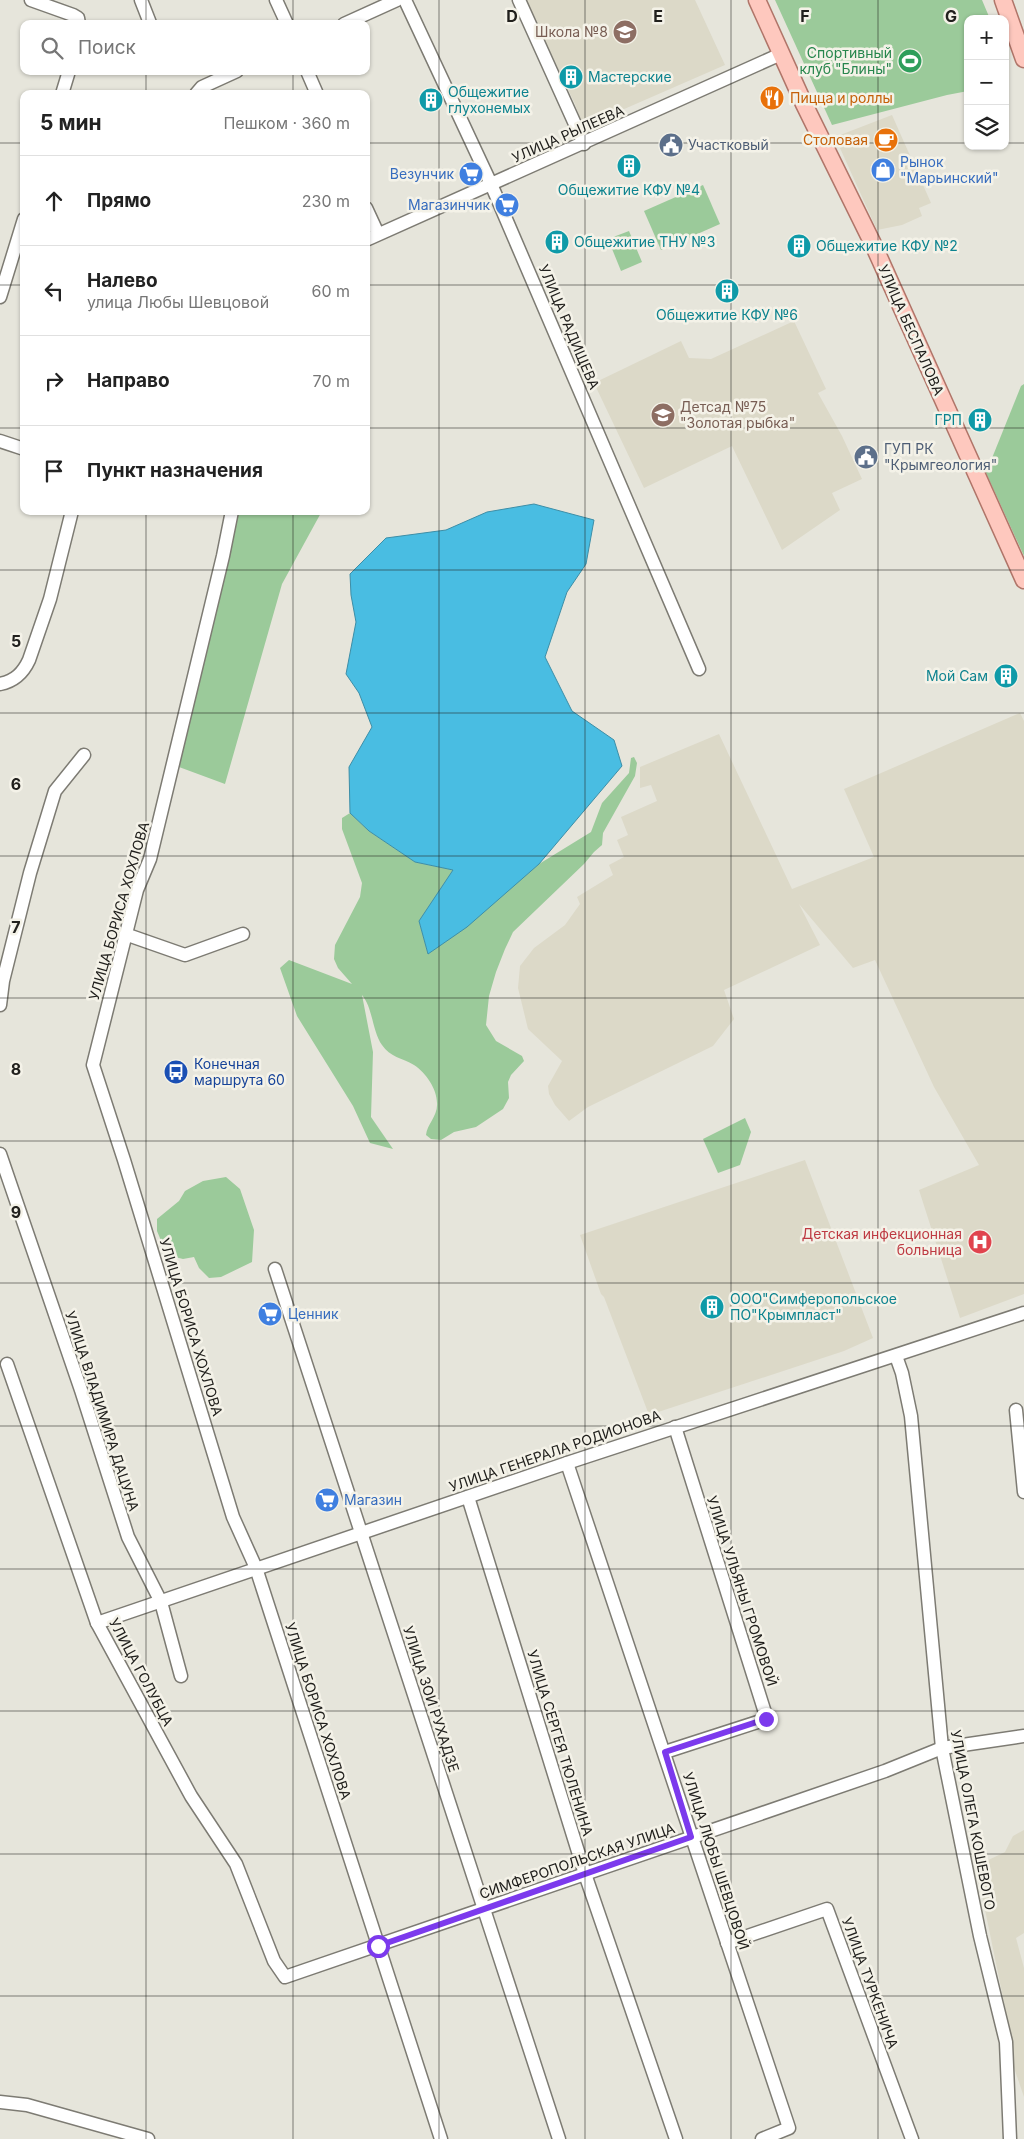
<!DOCTYPE html>
<html lang="ru">
<meta charset="utf-8">
<style>
body{margin:0;font-family:Inter,sans-serif;background:#f6f6f6;color:#222}
.controls{position:absolute;right:15px;top:15px;display:grid;overflow:hidden;border-radius:10px;box-shadow:0 1px 4px #0004}
.controls button{width:45px;height:45px;display:grid;place-items:center;padding:0;border:0;border-bottom:1px solid #e0e0e0;background:#fff;color:#222;font:25px sans-serif}
.stop{position:absolute;width:15px;height:15px;margin:-11px;border:4px solid #7c3aed;border-radius:50%;background:#fff}
.stop.end{background:#7c3aed;border-color:#fff;box-shadow:0 1px 5px #0008}
.list{margin:0;padding:0;list-style:none}
h2{display:flex;justify-content:space-between;align-items:center;height:65px;margin:0;padding:0 20px;font-size:21px}
h2 small{font-size:16px;font-weight:400;color:#767676}
.list li{display:grid;grid-template-columns:32px 1fr auto;gap:15px;align-items:center;box-sizing:border-box;height:90px;padding:0 20px;border-top:1px solid #e0e0e0}
.list b{display:block;font-size:19px;white-space:nowrap}
.list p{margin:0;font-size:16px;white-space:nowrap;color:#767676}
.list em{font-size:16px;font-style:normal;color:#767676}
.icon{flex:none;width:28px;height:28px;fill:none;stroke:currentColor;stroke-width:2;stroke-linecap:round;stroke-linejoin:round}
.map{position:relative;flex:none;width:1024px;height:2139px;overflow:hidden}
.search{position:absolute;background:#fff;box-shadow:0 1px 4px #0004;left:20px;top:20px;width:350px;height:55px;display:flex;align-items:center;gap:12px;box-sizing:border-box;padding:0 18px;border-radius:10px;color:#767676;font-size:19px}
.panel{position:absolute;background:#fff;box-shadow:0 1px 4px #0004;left:20px;top:90px;width:350px;height:425px;border-radius:10px}
.map>svg:first-child{display:block}
.built{fill:#dcd9c8}
.green{fill:#9bca9a}
.water{fill:#49bde2;stroke:#3d8ea7}
.lines{fill:none;stroke-linecap:round;stroke-linejoin:round}
.minor-casing{stroke:#7d7b73;stroke-width:15}
.major-casing{stroke:#b07569;stroke-width:19}
.minor{stroke:#fff;stroke-width:12}
.major{stroke:#fec8be;stroke-width:16}
.route{stroke:#7c3aed;stroke-width:6}
.grid{fill:none;stroke:#21201d;stroke-width:1;stroke-opacity:0.55}
.labels{text-anchor:middle;stroke-width:5;stroke-linejoin:round;paint-order:stroke}
.education-label{font-size:14px;fill:#785e54;stroke:#f4f2e8;text-anchor:end}
.leisure-label{font-size:14px;fill:#27864d;stroke:#f4f2e8;text-anchor:end}
.culture-label{font-size:14px;fill:#0d838f;stroke:#f4f2e8;text-anchor:start}
.food-label{font-size:14px;fill:#c56008;stroke:#f4f2e8;text-anchor:start}
.street-label{font-size:14px;fill:#21201d;stroke:#f4f2e8}
.service-label{font-size:14px;fill:#4e5e75;stroke:#f4f2e8;text-anchor:start}
.shop-label{font-size:14px;fill:#366cbe;stroke:#f4f2e8;text-anchor:start}
.transit-label{font-size:14px;fill:#164399;stroke:#f4f2e8;text-anchor:start}
.health-label{font-size:14px;fill:#be3a42;stroke:#f4f2e8;text-anchor:end}
.grid-label{font-size:16px;text-anchor:middle;font-weight:bold;fill:#21201d;stroke:#f4f2e8;stroke-width:5;stroke-linejoin:round;paint-order:stroke}
</style>
<div class="map">
<svg width="1024" height="2139" viewBox="0 0 1024 2139">
<rect width="100%" height="100%" fill="#e6e5db"/>
<g class="built">
<polygon points="525,0 695,0 725,65 583,127 575,104"/>
<polygon points="892,115 931,203 919,208 922,216 902,225 877,230 835,137"/>
<polygon points="794,321 826,389 818,393 842,436 862,479 832,493 840,510 782,550 732,446 644,488 594,383 681,341 689,358 711,359"/>
<polygon points="1020,713 1024,721 1024,1294 960,1318 919,1190 979,1165 934,1087 875,960 853,968 799,904 820,945 724,990 734,1019 713,1046 588,1107 569,1121 555,1105 549,1094 548,1086 562,1061 528,1029 518,988 520,966 534,948 565,925 580,904 577,897 613,875 609,865 624,857 617,840 628,835 621,817 657,801 651,785 640,788 640,767 719,734 792,889 874,857 844,789"/>
<polygon points="805,1160 873,1338 844,1351 649,1415 604,1297 601,1294 580,1235"/>
<polygon points="1024,1830 1024,1933 1016,1938 1024,1968 1024,2097 1011,2059 1012,2041 976,1866 1005,1852 1013,1836"/>
</g>
<g class="green">
<polygon points="775,0 982,0 990,19 968,19 968,91 947,95 832,125"/>
<polygon points="703,185 720,224 661,250 644,211"/>
<polygon points="629,231 642,262 621,271 608,239"/>
<polygon points="1024,384 1024,556 986,473 1021,386"/>
<polygon points="237,511 322,511 282,584 225,784 179,767"/>
<path d="M634 757 637 763 635 776 603 833 602 845 594 852 584 864 513 932 505 949 496 972 489 996 486 1025 496 1041 522 1056 524 1061 511 1075 508 1082 509 1098 503 1109 476 1127 454 1132 441 1140 431 1139 426 1135C427 1124 438 1116 437 1103 437 1089 426 1073 414 1065 402 1058 390 1057 382 1045 372 1031 373 1008 362 995L373 1052 371 1117 393 1149 370 1143 353 1106 297 1016 280 968 289 960 352 984 338 968 334 959 335 945 360 897 362 883 342 829V818L350 813 369 831 415 862 453 870 419 921 428 954 467 926 539 864 591 832 602 803 629 773 631 758Z"/>
<polygon points="745,1118 751,1132 740,1165 718,1173 703,1139"/>
<polygon points="226,1177 240,1189 254,1230 252,1262 221,1277 209,1278 199,1268 194,1257 183,1259 167,1255 157,1231 157,1219 179,1201 185,1191 203,1181"/>
</g>
<polygon class="water" points="534,504 594,520 586,564 567,592 545,657 572,711 614,740 622,766 539,864 467,927 428,954 419,921 453,870 415,862 369,831 350,813 349,767 372,727 359,693 346,674 356,622 351,595 350,574 386,538 446,530 487,512"/>
<g class="lines">
<defs>
<g id="minor">
<polyline points="31,0 73,15 78,18 79,24"/>
<polyline points="141,0 150,23"/>
<polyline points="276,0 287,24"/>
<polyline points="405,0 491,184 699,669"/>
<polyline points="519,0 584,144"/>
<polyline points="344,24 397,0"/>
<polyline points="307,71 317,94"/>
<polyline points="62,94 69,71"/>
<polyline points="196,94 202,87 237,71"/>
<polyline points="366,208 378,234"/>
<polyline points="366,240 781,54"/>
<polyline points="0,297 24,219"/>
<polyline points="0,441 24,449"/>
<polyline points="232,511 223,556 150,859 137,890 93,1065 124,1160 233,1517 256,1568 441,2139"/>
<path d="M0 684C15 681 23 673 29 660L50 599 72 511"/>
<polyline points="125,934 185,955 243,934"/>
<polyline points="0,1005 3,981 30,873 55,791 84,755"/>
<polyline points="0,1154 81,1390 128,1537 161,1602 181,1676"/>
<polyline points="275,1269 559,2139"/>
<polyline points="896,1356 902,1373 911,1416 942,1748 980,1936 1006,2042 1010,2139"/>
<polyline points="7,1364 97,1623 191,1796 236,1864 274,1961 285,1977 885,1771 942,1748 1024,1736"/>
<polyline points="1016,1410 1024,1492"/>
<polyline points="567,1463 789,2128 762,2139"/>
<polyline points="468,1497 585,1874 676,2139"/>
<polyline points="97,1623 567,1463 1024,1313"/>
<polyline points="665,1752 767,1719 675,1427"/>
<polyline points="727,1943 827,1909 912,2139"/>
<polyline points="0,2102 27,2105 148,2139"/>
</g>
<g id="major">
<polyline points="757,0 804,104 873,244 1024,580"/>
<polyline points="1003,0 1024,59"/>
</g>
</defs>
<use href="#minor" class="minor-casing"/>
<use href="#major" class="major-casing"/>
<use href="#minor" class="minor"/>
<use href="#major" class="major"/>
</g>
<g class="lines">
<polyline class="route" points="378,1946 691,1837 665,1752 766,1719"/>
</g>
<path class="grid" d="M146 0V24M293 0V24M439 0V2139M585 0V2139M731 0V2139M878 0V2139M146 71V94M293 71V94M0 143H24M366 143H968M1005 143H1024M0 285H24M366 285H1024M0 428H24M366 428H1024M146 511V2139M293 511V2139M0 570H1024M0 713H1024M0 856H1024M0 998H1024M0 1141H1024M0 1283H1024M0 1426H1024M0 1569H1024M0 1711H1024M0 1854H1024M0 1996H1024"/>
<defs>
<symbol id="school-disc" viewBox="-11 -11 22 22"><circle r="9.5" fill="#8d6e63" stroke="#f4f2e8"/><path d="M0-5L7-2L0 1L-7-2ZM-4 1L0 2.5L4 1V4Q0 6-4 4Z" fill="#fff"/></symbol>
<symbol id="stadium-disc" viewBox="-11 -11 22 22"><circle r="9.5" fill="#2e9e5b" stroke="#f4f2e8"/><path d="M0-5a6.5 5 0 1 0 0 10a6.5 5 0 1 0 0-10ZM-3.5-1.8h7v3.6h-7Z" fill="#fff"/></symbol>
<symbol id="building-disc" viewBox="-11 -11 22 22"><circle r="9.5" fill="#0f9aa8" stroke="#f4f2e8"/><path d="M-4-6H4V6H1V3H-1V6H-4ZM-2.5-4.3h1.7v1.8h-1.7ZM.8-4.3h1.7v1.8H.8ZM-2.5-1h1.7V.8h-1.7ZM.8-1h1.7V.8H.8Z" fill="#fff"/></symbol>
<symbol id="restaurant-disc" viewBox="-11 -11 22 22"><circle r="9.5" fill="#e8710a" stroke="#f4f2e8"/><path d="M-5-6h1v4h1v-4h1v4h1v-4h1v5L-1.5 .5V6h-2V.5L-5-1ZM5-6V6H3V1.5H1.5Q1.5-4 5-6Z" fill="#fff"/></symbol>
<symbol id="cafe-disc" viewBox="-11 -11 22 22"><circle r="9.5" fill="#e8710a" stroke="#f4f2e8"/><path d="M-5.5-4.5H6V0H3Q3 3.5 0 3.5H-2.5Q-5.5 3.5-5.5 0ZM3-3.2v2h1.7v-2ZM-6 4.5H4V6H-6Z" fill="#fff"/></symbol>
<symbol id="civic-disc" viewBox="-11 -11 22 22"><circle r="9.5" fill="#5c6f8a" stroke="#f4f2e8"/><path d="M-.6-6.5H3V-4.5H.6V-3L4-1V1h2V6H-6V1h2V-1L-.6-3ZM-1.2 2.5V6h2.4V2.5Z" fill="#fff"/></symbol>
<symbol id="shop-disc" viewBox="-11 -11 22 22"><circle r="9.5" fill="#3f7fe0" stroke="#f4f2e8"/><path d="M-5-2.5h2.3a2.7 3.5 0 0 1 5.4 0H5L5.5 6h-11ZM-1.5-2.5h3a1.5 2.3 0 0 0-3 0Z" fill="#fff"/></symbol>
<symbol id="supermarket-disc" viewBox="-11 -11 22 22"><circle r="9.5" fill="#3f7fe0" stroke="#f4f2e8"/><path d="M-6-5.5h2.5l.6 2H6L4.5 2H-2.5L-4.4-4H-6ZM-1.5 3.2a1.3 1.3 0 1 0 .1 0ZM3 3.2a1.3 1.3 0 1 0 .1 0Z" fill="#fff"/></symbol>
<symbol id="bus-disc" viewBox="-11 -11 22 22"><circle r="9.5" fill="#1a4fb4" stroke="#f4f2e8"/><path d="M-5-6H5V4H4V6H2V4H-2V6H-4V4H-5ZM-3.5-4V0h7V-4ZM-3.5 1.2v1.5H-2V1.2ZM2 1.2v1.5H3.5V1.2Z" fill="#fff"/></symbol>
<symbol id="hospital-disc" viewBox="-11 -11 22 22"><circle r="9.5" fill="#e0444e" stroke="#f4f2e8"/><path d="M-5-5h3v3.5h4V-5h3V5h-3V1.5h-4V5h-3Z" fill="#fff"/></symbol>
</defs>
<g fill-rule="evenodd">
<use href="#school-disc" x="611" y="18" width="28" height="28"/>
<use href="#stadium-disc" x="896" y="47" width="28" height="28"/>
<use href="#building-disc" x="557" y="63" width="28" height="28"/>
<use href="#restaurant-disc" x="758" y="84" width="28" height="28"/>
<use href="#building-disc" x="417" y="86" width="28" height="28"/>
<use href="#cafe-disc" x="872" y="126" width="28" height="28"/>
<use href="#civic-disc" x="657" y="131" width="28" height="28"/>
<use href="#building-disc" x="615" y="152" width="28" height="28"/>
<use href="#shop-disc" x="869" y="156" width="28" height="28"/>
<use href="#supermarket-disc" x="457" y="160" width="28" height="28"/>
<use href="#supermarket-disc" x="493" y="191" width="28" height="28"/>
<use href="#building-disc" x="543" y="228" width="28" height="28"/>
<use href="#building-disc" x="785" y="232" width="28" height="28"/>
<use href="#building-disc" x="713" y="277" width="28" height="28"/>
<use href="#school-disc" x="649" y="401" width="28" height="28"/>
<use href="#building-disc" x="966" y="406" width="28" height="28"/>
<use href="#civic-disc" x="852" y="443" width="28" height="28"/>
<use href="#building-disc" x="992" y="662" width="28" height="28"/>
<use href="#bus-disc" x="162" y="1058" width="28" height="28"/>
<use href="#hospital-disc" x="966" y="1228" width="28" height="28"/>
<use href="#building-disc" x="698" y="1293" width="28" height="28"/>
<use href="#supermarket-disc" x="256" y="1300" width="28" height="28"/>
<use href="#supermarket-disc" x="313" y="1486" width="28" height="28"/>
</g>
<g class="labels">
<g class="education-label">
<text x="608" y="37">Школа №8</text>
<text x="680" y="412" text-anchor="start">Детсад №75<tspan x="680" dy="16">"Золотая рыбка"</tspan></text>
</g>
<g class="leisure-label">
<text x="892" y="58">Спортивный<tspan x="892" dy="16">клуб "Блины"</tspan></text>
</g>
<g class="culture-label">
<text x="588" y="82">Мастерские</text>
<text x="448" y="97">Общежитие<tspan x="448" dy="16">глухонемых</tspan></text>
<text x="629" y="195" text-anchor="middle">Общежитие КФУ №4</text>
<text x="574" y="247">Общежитие ТНУ №3</text>
<text x="816" y="251">Общежитие КФУ №2</text>
<text x="727" y="320" text-anchor="middle">Общежитие КФУ №6</text>
<text x="962" y="425" text-anchor="end">ГРП</text>
<text x="988" y="681" text-anchor="end">Мой Сам</text>
<text x="730" y="1304">ООО"Симферопольское<tspan x="730" dy="16">ПО"Крымпласт"</tspan></text>
</g>
<g class="food-label">
<text x="790" y="103">Пицца и роллы</text>
<text x="868" y="145" text-anchor="end">Столовая</text>
</g>
<g class="street-label">
<text transform="translate(568 134) rotate(-24)" y="5">УЛИЦА РЫЛЕЕВА</text>
<text transform="translate(569 327) rotate(67)" y="5">УЛИЦА РАДИЩЕВА</text>
<text transform="translate(911 330) rotate(66)" y="5">УЛИЦА БЕСПАЛОВА</text>
<text transform="translate(119 911) rotate(-74)" y="5">УЛИЦА БОРИСА ХОХЛОВА</text>
<text transform="translate(191 1327) rotate(73)" y="5">УЛИЦА БОРИСА ХОХЛОВА</text>
<text transform="translate(102 1411) rotate(72)" y="5">УЛИЦА ВЛАДИМИРА ДАЦУНА</text>
<text transform="translate(555 1451) rotate(-19)" y="5">УЛИЦА ГЕНЕРАЛА РОДИОНОВА</text>
<text transform="translate(742 1591) rotate(72)" y="5">УЛИЦА УЛЬЯНЫ ГРОМОВОЙ</text>
<text transform="translate(141 1672) rotate(62)" y="5">УЛИЦА ГОЛУБЦА</text>
<text transform="translate(431 1699) rotate(72)" y="5">УЛИЦА ЗОИ РУХАДЗЕ</text>
<text transform="translate(318 1711) rotate(72)" y="5">УЛИЦА БОРИСА ХОХЛОВА</text>
<text transform="translate(560 1743) rotate(73)" y="5">УЛИЦА СЕРГЕЯ ТЮЛЕНИНА</text>
<text transform="translate(973 1820) rotate(79)" y="5">УЛИЦА ОЛЕГА КОШЕВОГО</text>
<text transform="translate(577 1861) rotate(-19)" y="5">СИМФЕРОПОЛЬСКАЯ УЛИЦА</text>
<text transform="translate(716 1861) rotate(72)" y="5">УЛИЦА ЛЮБЫ ШЕВЦОВОЙ</text>
<text transform="translate(870 1983) rotate(70)" y="5">УЛИЦА ТУРКЕНИЧА</text>
</g>
<g class="service-label">
<text x="688" y="150">Участковый</text>
<text x="884" y="454">ГУП РК<tspan x="884" dy="16">"Крымгеология"</tspan></text>
</g>
<g class="shop-label">
<text x="900" y="167">Рынок<tspan x="900" dy="16">"Марьинский"</tspan></text>
<text x="454" y="179" text-anchor="end">Везунчик</text>
<text x="490" y="210" text-anchor="end">Магазинчик</text>
<text x="288" y="1319">Ценник</text>
<text x="344" y="1505">Магазин</text>
</g>
<g class="transit-label">
<text x="194" y="1069">Конечная<tspan x="194" dy="16">маршрута 60</tspan></text>
</g>
<g class="health-label">
<text x="962" y="1239">Детская инфекционная<tspan x="962" dy="16">больница</tspan></text>
</g>
</g>
<g class="grid-label">
<text x="512" y="22">D</text>
<text x="658" y="22">E</text>
<text x="805" y="22">F</text>
<text x="951" y="22">G</text>
<text x="16" y="647">5</text>
<text x="16" y="790">6</text>
<text x="16" y="933">7</text>
<text x="16" y="1075">8</text>
<text x="16" y="1218">9</text>
</g>
</svg>
<div class="controls">
<button>+</button>
<button>−</button>
<button><svg class="icon" aria-label="layers" viewBox="0 0 24 24"><path d="M12 4l9 5-9 5-9-5zM3 14l9 5 9-5"/></svg></button>
</div>
<div class="stop" style="left:378px;top:1946px"></div>
<div class="stop end" style="left:766px;top:1719px"></div>
<div class="search"><svg class="icon" aria-label="search" viewBox="0 0 24 24"><circle cx="10" cy="10" r="6"/><path d="M15 15l6 6"/></svg>Поиск</div>
<section class="panel">
<h2>5 мин<small>Пешком · 360 m</small></h2>
<ul class="list">
<li><svg class="icon" aria-label="ahead" viewBox="0 0 24 24"><path d="M12 20V5M6 11l6-6 6 6"/></svg><div><b>Прямо</b></div><em>230 m</em></li>
<li><svg class="icon" aria-label="left" viewBox="0 0 24 24"><path d="M17 20v-9H6M10 6l-5 5 5 5"/></svg><div><b>Налево</b><p>улица Любы Шевцовой</p></div><em>60 m</em></li>
<li><svg class="icon" aria-label="right" viewBox="0 0 24 24"><path d="M7 20v-9h11M14 6l5 5-5 5"/></svg><div><b>Направо</b></div><em>70 m</em></li>
<li><svg class="icon" aria-label="arrive" viewBox="0 0 24 24"><path d="M6 21V4h12l-3 4 3 4H6"/></svg><div><b>Пункт назначения</b></div></li>
</ul>
</section>
</div>
